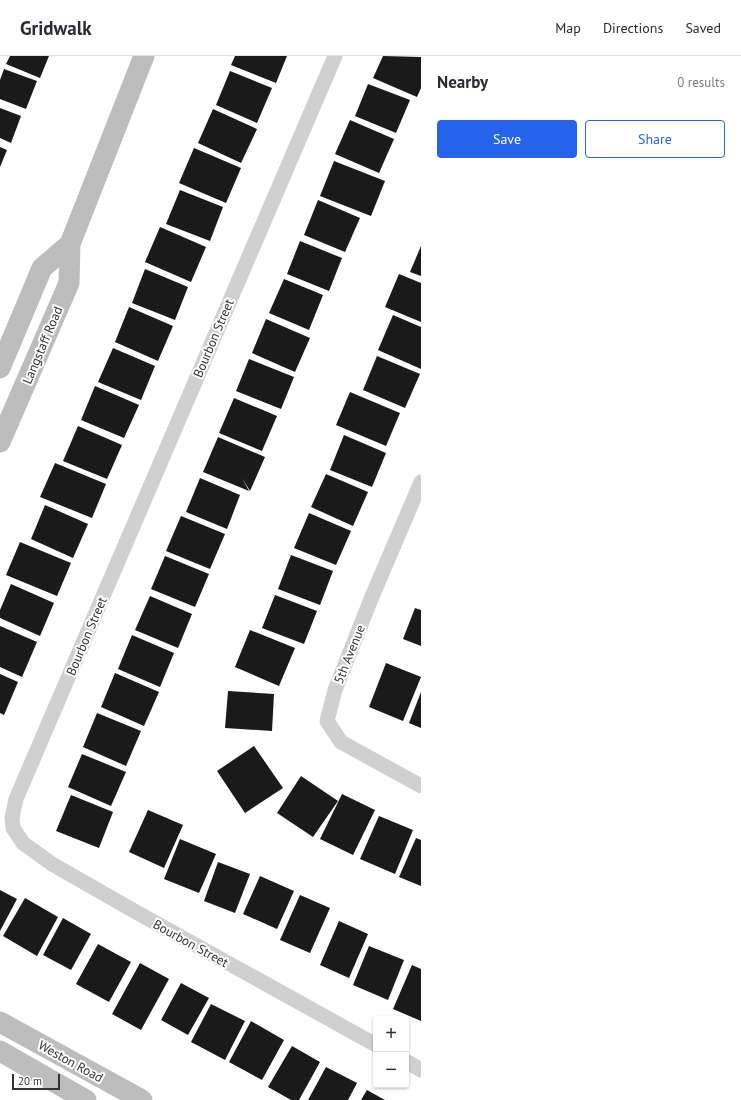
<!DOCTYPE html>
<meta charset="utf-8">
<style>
body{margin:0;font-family:"PT Sans",sans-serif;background:#f2f2f3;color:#2b2b33}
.controls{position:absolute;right:12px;bottom:12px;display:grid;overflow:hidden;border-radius:4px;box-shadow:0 1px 3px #0004}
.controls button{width:36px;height:36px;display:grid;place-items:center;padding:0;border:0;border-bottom:1px solid #e1e1e2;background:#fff;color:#2b2b33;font:20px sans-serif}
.scale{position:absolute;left:12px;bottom:10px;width:48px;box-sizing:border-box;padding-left:4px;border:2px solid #333;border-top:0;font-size:11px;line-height:14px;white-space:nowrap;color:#333;-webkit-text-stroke:3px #fff;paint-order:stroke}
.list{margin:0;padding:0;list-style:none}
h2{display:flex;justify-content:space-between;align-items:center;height:52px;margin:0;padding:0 16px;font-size:17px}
h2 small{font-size:13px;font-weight:400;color:#7c7c81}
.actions{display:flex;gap:8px;padding:12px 16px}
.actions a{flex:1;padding:9px 0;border:1px solid #2563eb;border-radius:4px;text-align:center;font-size:14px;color:#2563eb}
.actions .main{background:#2563eb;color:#fff}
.map{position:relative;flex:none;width:421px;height:1044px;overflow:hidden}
header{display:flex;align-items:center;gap:24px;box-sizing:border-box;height:56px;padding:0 20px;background:#fff;border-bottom:1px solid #e1e1e2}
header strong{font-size:19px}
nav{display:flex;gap:22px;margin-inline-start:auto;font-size:14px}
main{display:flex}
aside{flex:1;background:#fff}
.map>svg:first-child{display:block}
.building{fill:#1a1a1a}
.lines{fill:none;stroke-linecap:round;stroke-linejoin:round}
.street{stroke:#d0d0d0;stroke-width:15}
.secondary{stroke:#bdbdbd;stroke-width:21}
.labels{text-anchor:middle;stroke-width:4;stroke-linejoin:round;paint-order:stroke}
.street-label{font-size:13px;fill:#333;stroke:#fff}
</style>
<header>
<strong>Gridwalk</strong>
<nav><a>Map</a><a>Directions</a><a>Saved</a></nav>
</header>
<main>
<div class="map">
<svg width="421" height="1044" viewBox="0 0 421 1044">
<rect width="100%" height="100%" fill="#fff"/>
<g class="building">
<polygon points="10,0 49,0 40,22 6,8"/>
<polygon points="235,0 287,0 276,27 231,9"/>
<polygon points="383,0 421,1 421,32 417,41 373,22"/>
<polygon points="4,13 37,25 26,53 0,43 0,24"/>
<polygon points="230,15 272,32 257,67 216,49"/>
<polygon points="368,28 410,44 396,77 355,60"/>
<polygon points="0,52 21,60 11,87 0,82"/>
<polygon points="213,53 257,73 241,107 198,87"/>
<polygon points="350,64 394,83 379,117 335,98"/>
<polygon points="0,91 7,94 0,111"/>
<polygon points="194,92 241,112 226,147 179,127"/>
<polygon points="334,105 385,125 371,160 320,140"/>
<polygon points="180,134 223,151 210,185 166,168"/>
<polygon points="318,144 360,162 345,196 304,179"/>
<polygon points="160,171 206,191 191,226 145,206"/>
<polygon points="300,185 342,202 329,235 287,218"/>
<polygon points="421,190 421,220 410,216"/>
<polygon points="145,213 188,231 175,264 132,247"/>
<polygon points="399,218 421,227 421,266 385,251"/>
<polygon points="284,223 323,239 309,274 269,257"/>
<polygon points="129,251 173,270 158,305 115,286"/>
<polygon points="393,259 421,271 421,313 378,294"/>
<polygon points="266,263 310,282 295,316 252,297"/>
<polygon points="113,292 155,310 141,344 98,326"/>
<polygon points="377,300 420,318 405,352 363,334"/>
<polygon points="249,303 294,321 281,353 236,335"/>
<polygon points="95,330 139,349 124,382 81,364"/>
<polygon points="350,336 400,357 386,390 336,369"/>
<polygon points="234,342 277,360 262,395 219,377"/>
<polygon points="78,370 122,389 107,423 63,405"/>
<polygon points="344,379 386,397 372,431 330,414"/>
<polygon points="218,381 265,401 250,435 242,422 249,435 203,416"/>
<polygon points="55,407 106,428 92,462 40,441"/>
<polygon points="326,418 368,436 353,470 311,451"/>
<polygon points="200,422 240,439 227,473 186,456"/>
<polygon points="45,449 88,468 73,502 31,483"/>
<polygon points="309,457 351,475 336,509 294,492"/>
<polygon points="181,460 225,478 210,513 166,495"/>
<polygon points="20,486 71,507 57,540 6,519"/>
<polygon points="291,499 333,515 320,549 278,533"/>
<polygon points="165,500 209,518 195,551 151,533"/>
<polygon points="11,528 54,547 40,580 0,562 0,554"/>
<polygon points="275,539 317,555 304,588 262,572"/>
<polygon points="150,540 192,558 178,592 135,574"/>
<polygon points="415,552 421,554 421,590 403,583"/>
<polygon points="0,570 37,586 22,621 0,611"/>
<polygon points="250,574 295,592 279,630 235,611"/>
<polygon points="132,579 174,597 160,631 118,613"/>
<polygon points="386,607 421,621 403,665 369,651"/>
<polygon points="115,617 159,636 144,670 101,651"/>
<polygon points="0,618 18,626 4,659 0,657"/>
<polygon points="228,635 274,638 272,675 225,672"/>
<polygon points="421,636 421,672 409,667"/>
<polygon points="97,657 141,675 126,710 83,691"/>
<polygon points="254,690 283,732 245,757 217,715"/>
<polygon points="82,698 126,716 111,750 68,731"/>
<polygon points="301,720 338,745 313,781 277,757"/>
<polygon points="342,738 375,754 353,799 320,783"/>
<polygon points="71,739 113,756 99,792 56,775"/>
<polygon points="148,754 183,769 164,812 129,796"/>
<polygon points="379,760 413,774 395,818 360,803"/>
<polygon points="416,782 421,784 421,830 399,821"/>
<polygon points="180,783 216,798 199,837 164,823"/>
<polygon points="218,806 250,818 235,857 204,845"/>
<polygon points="260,820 294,835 277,873 243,858"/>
<polygon points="0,834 17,843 0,875"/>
<polygon points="300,839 330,852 310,897 280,884"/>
<polygon points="25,842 58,861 37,900 3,880"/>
<polygon points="63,862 91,878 71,914 43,899"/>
<polygon points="339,865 368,878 349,922 320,909"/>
<polygon points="98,888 131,906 109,946 76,928"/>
<polygon points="369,890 404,904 388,944 353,929"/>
<polygon points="140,907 169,923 141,974 112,958"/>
<polygon points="412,909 421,913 421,965 393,953"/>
<polygon points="181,927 209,942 188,979 161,964"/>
<polygon points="211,948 245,965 225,1004 191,986"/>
<polygon points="251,965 284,984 262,1024 229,1006"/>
<polygon points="292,990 320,1006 299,1044 291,1044 268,1031"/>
<polygon points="326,1011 357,1027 348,1044 308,1044"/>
<polygon points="367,1034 385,1044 361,1044"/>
</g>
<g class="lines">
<g class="street">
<polyline points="335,0 16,743 12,762 13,772 23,787 52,808 136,856 376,989"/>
<polyline points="421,426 371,543 335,634 327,665 341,686 421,730"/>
<polyline points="406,1005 421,1014"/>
</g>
<g class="secondary">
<polyline points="0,312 42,212 70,188"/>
<polyline points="0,386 69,227 70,188 144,0"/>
<polyline points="0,966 142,1044"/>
<polyline points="0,995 86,1044"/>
</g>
</g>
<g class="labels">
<g class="street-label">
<text transform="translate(213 282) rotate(-67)" y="5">Bourbon Street</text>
<text transform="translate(42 289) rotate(-67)" y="5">Langstaff Road</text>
<text transform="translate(86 580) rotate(-67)" y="5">Bourbon Street</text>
<text transform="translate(349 598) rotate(-68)" y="5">5th Avenue</text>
<text transform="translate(191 887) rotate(29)" y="5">Bourbon Street</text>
<text transform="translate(71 1005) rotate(29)" y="5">Weston Road</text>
</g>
</g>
</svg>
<div class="controls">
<button>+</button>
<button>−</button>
</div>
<div class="scale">20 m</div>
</div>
<aside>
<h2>Nearby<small>0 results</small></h2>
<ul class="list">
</ul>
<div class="actions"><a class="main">Save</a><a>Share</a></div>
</aside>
</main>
